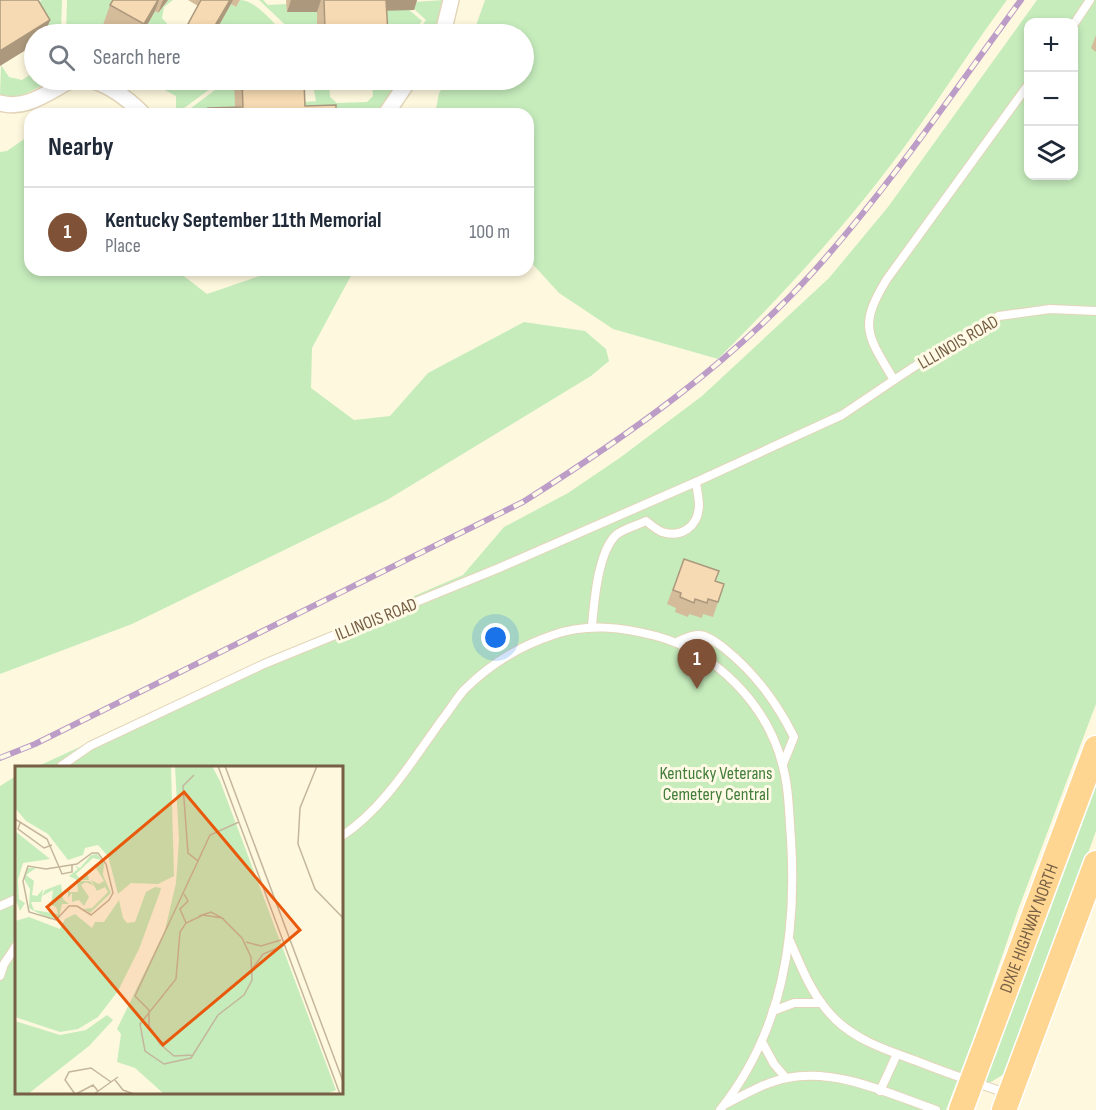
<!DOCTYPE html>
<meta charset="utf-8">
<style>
body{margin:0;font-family:"Sofia Sans Condensed",sans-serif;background:#f2f2f3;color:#1f2937}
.controls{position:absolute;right:18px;top:18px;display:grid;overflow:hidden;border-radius:12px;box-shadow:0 3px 9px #0003}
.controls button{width:54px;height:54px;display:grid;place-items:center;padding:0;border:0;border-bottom:2px solid #e0e1e3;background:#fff;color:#1f2937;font:30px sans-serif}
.you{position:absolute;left:496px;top:638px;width:21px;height:21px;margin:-15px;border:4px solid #fff;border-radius:50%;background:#1a73e8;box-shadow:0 0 0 9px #1a73e833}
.badge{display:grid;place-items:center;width:39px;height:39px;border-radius:50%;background:#7f5237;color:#fff;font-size:20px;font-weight:700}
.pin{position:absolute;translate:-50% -50px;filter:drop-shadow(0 2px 3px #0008)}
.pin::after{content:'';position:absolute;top:32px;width:21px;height:18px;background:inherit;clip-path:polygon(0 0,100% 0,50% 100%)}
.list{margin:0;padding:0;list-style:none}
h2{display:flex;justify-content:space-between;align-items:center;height:78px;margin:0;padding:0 24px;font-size:26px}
h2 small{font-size:20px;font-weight:400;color:#747a83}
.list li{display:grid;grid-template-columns:39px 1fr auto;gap:18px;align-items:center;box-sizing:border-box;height:90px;padding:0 24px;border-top:2px solid #e0e1e3}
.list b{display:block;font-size:22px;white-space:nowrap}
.list p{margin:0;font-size:20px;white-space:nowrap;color:#747a83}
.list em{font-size:20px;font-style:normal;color:#747a83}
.icon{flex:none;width:33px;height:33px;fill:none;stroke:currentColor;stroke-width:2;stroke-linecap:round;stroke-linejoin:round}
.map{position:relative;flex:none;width:1096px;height:1110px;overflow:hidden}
.search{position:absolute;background:#fff;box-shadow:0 3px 9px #0003;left:24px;top:24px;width:510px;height:66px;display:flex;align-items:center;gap:15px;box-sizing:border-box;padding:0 21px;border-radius:33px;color:#747a83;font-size:22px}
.panel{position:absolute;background:#fff;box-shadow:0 3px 9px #0003;left:24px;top:108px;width:510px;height:168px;border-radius:18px}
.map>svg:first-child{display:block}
.green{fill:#c6ecbc;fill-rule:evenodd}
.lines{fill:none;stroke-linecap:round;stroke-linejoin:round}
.service-casing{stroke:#e3d5b9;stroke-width:10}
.minor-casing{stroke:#e3d5b9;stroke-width:18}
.trunk-casing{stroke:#fff;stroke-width:27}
.service{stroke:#fff;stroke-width:8}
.minor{stroke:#fff;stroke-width:15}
.trunk{stroke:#ffd691;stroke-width:24}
.rail-casing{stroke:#bc9dc7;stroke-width:6}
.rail{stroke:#fffae6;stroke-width:4;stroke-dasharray:11;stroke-linecap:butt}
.wall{fill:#d4bb9a}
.shaded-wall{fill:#ac997d}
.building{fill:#f6dab3;stroke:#ac997d;stroke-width:1.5}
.labels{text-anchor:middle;stroke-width:6;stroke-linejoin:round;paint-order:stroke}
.street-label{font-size:18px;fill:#765f44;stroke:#fffae6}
.park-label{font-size:18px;fill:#427d3b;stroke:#fffae6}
.inset-road{fill:none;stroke:#c4b69b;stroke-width:1.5}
.view{fill:#e8590c;fill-opacity:0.15;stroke:#e8590c;stroke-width:3}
.inset-edge{fill:none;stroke:#765f44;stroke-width:3}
</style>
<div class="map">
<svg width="1096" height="1110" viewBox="0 0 1096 1110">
<rect width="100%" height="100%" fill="#fef8de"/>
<g class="green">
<polygon points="42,0 62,0 61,34 40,34 25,10"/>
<polygon points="67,0 117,0 103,25 106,28 104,30 105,34 66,34"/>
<polygon points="168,0 173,0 164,7 162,18 170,27 178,27 183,24 186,26 181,34 171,34 155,25 149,34 142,34 155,11 158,13"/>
<path d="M240 0C256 0 273 23 285 34H278L275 32 214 34 231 4 236 7Z"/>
<polygon points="259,0 263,0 268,5 287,4 287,12 317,12 317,34 295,34"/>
<polygon points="444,0 438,22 431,34 416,34 426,20 414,9 414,2"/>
<path d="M485 0H1007C974 44 945 91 913 135 854 217 789 288 718 359L613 329 559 293 528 259V114H435L439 93 448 80H524V34H473Z"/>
<path d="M1037 0H1096V704L1018 910 974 1037 946 1110H0V786L16 776V1094H342V768H34L314 639 463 575 504 527 568 493 621 457 702 396 829 278 888 207ZM1028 22H1074V176H1028Z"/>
<polygon points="408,9 422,21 412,34 380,34 379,11"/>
<polygon points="1,65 9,77 22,80 34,72 34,80 40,80 43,85 19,97 0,95"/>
<polygon points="161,80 222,80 176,114 176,96 157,86"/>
<polygon points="312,80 329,81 330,97 337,103 367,102 373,96 372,80 394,80 397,82 376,114 297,114 304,102 316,101"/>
<polygon points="223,84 235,84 236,114 183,114"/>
<polygon points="30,135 30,270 122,270 128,275 143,270 176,270 207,294 277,270 354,270 312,348 311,388 354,420 390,416 428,373 524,322 585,331 606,349 609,361 591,376 387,500 132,624 0,674 0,152 7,151"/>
<polygon points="1096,771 1096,831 1009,1071 991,1082 987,1082 985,1080"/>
</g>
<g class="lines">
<defs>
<g id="service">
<polyline points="1074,24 1090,0"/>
<polyline points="894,380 938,351 999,316 1050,309 1096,311"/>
<path d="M592 626C594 602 598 552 616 535 623 529 638 525 646 521 651 525 657 530 662 532 681 538 698 527 699 506 699 499 697 490 696 482"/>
<path d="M677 642C683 639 692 634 699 635 707 635 717 643 724 648 755 673 776 701 794 737L783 764"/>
<path d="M61 768V766L90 746 264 664 499 568 696 482 842 415 894 380C867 335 858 326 887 279L1028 85"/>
<path d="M342 836C384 808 412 761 441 721 449 711 456 699 464 690 489 665 520 646 553 635 587 623 621 627 656 636 715 652 766 703 782 763 789 787 789 814 791 839 797 936 783 1031 720 1110"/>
<polyline points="0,906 16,899"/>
<path d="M790 941C802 969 813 998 836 1020 859 1042 890 1051 919 1062 947 1073 976 1083 1006 1093"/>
<polyline points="0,976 4,964 16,946"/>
<polyline points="773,1011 794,1003 821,1003"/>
<polyline points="762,1042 774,1064 786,1078"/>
<polyline points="880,1091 897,1054"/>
<path d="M726 1104C745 1094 766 1082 787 1078 838 1068 889 1094 936 1110"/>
</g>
<g id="minor">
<polyline points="440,34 444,29 451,0"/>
<path d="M91 80C112 86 128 99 143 114"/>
<path d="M0 103C26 111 49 91 72 80"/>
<polyline points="386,114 409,80"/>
</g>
<g id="trunk">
<path id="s1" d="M961 1110 1096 748"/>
<polyline points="1004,1110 1096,863"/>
</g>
</defs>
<use href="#service" class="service-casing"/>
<use href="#minor" class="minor-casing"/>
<use href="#trunk" class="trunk-casing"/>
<use href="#service" class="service"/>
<use href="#minor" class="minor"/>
<use href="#trunk" class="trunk"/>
<defs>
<path id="rail" d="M0 758 35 744 523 502C629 435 730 364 814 271 890 186 954 91 1021 0"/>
</defs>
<use href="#rail" class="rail-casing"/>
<use href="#rail" class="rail"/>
</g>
<g class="wall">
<polygon points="113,0 168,0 158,13 155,11 142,34 121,34 103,25 110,5"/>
<polygon points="188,0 240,0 236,7 231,4 214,34 184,34 188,24 198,6"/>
<polygon points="286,0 417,0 414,10 387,10 388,34 317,34 317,12 287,12"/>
<polygon points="1096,35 1096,52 1091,48"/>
<polygon points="234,80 307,80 304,88 305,106 336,114 206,114 208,108 235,107"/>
<polygon points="684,559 715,581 718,602 713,617 703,614 702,618 689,614 688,617 675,612 676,608 667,604"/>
</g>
<g class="shaded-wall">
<polygon points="158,0 159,0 155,11 142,34 140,34 144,24"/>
<polygon points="163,0 168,0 158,13"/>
<polygon points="230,0 233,0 231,4 214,34 210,34"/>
<polygon points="291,0 321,0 317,12 287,12"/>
<polygon points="383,0 417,0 414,10 379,11"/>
<polygon points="50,20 45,34 34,34 34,45 0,66 0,51"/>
<polygon points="325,29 330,29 328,34 323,34"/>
<polygon points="325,80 365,80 364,82 325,81"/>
</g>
<g class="building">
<polygon points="0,0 38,0 50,20 0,51"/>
<polygon points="113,0 158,0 144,24 110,5"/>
<polygon points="201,0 230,0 210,34 207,34 188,24"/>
<polygon points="324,0 386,0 388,34 331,34 330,29 325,29"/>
<polygon points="242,80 307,80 307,81 304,82 305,106 336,105 336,114 209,114 208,108 243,107"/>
<polygon points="684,559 719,571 715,581 724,584 718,602 708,599 707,603 695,599 694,603 680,597 681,593 673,590"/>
</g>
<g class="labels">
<g class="street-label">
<text transform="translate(958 342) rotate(-30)" y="6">LLLINOIS ROAD</text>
<text transform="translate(376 619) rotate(-22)" y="6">ILLINOIS ROAD</text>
<text dy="6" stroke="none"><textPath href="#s1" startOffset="194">DIXIE HIGHWAY NORTH</textPath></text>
</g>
<g class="park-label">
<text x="716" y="779">Kentucky Veterans<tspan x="716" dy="21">Cemetery Central</tspan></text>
</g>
</g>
<g transform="translate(15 766)">
<rect width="328" height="328" fill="#fef8de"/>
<path d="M0 0H156L159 110 143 118 116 117 103 128 93 90 83 79 70 82 68 89 53 94 33 68 11 55 0 42ZM160 0H197L205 15 321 324 311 328H149L120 302 102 296 106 268 102 263 150 164 161 117 164 74ZM0 65 35 93 8 97 3 114 4 133 10 137 5 145 0 132ZM82 88 89 97 88 109 96 127 75 147 68 143 77 142 93 126 90 121 82 125 76 114 84 118 89 115 81 102 86 94 78 92 61 108 65 113 73 109 74 114H62L54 110 63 103 60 100 65 102 76 89ZM12 102H21L11 109 19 115 17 129 22 130 28 123 26 136H16L19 144 43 148 41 141 36 139 38 124 27 130 30 124 46 118 48 133 54 138H47L44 152 34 153 14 142 15 123 9 113ZM62 115H75L79 120 71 116 66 119 74 131 69 140 64 134 57 136V127L53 132V121L55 126H63ZM140 121 146 122 145 126 124 183 103 225 83 251 63 263 45 266 0 251V155L14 151 45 163 50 153 60 148 77 162 80 156H89L104 134 108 152 112 157 120 156 131 126ZM92 249 98 254 74 280 13 328H0V255L45 269 71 264Z" fill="#c6ecbc"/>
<path class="inset-road" d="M203 0 325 328M210 0 329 318M302 0 285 42 283 78 300 123 329 153M0 53 32 73 47 108 57 106V99M5 57 3 63 29 82 37 79M77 87H83L91 98 98 127 94 134 76 149 62 140H54L41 154 14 146 8 115 13 100 31 103 62 98ZM183 95 195 69 224 56M169 128 173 135 165 143 171 157M188 149 207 152 227 172 236 191 237 214 229 229 203 249 176 292 149 298 130 285 125 258 161 213 165 166 171 157ZM184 150 196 146 209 153M231 176 246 180 266 174M238 202 248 188 270 179M179 289 159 290 145 278 134 260V244L120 230 183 95 173 87 168 20 179 9M100 314 108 324 119 328M60 328 50 314 54 306 76 302 96 316M61 328 78 319 83 325M79 328 103 311"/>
<path class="view" d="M169 26 285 164 148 279 32 141Z"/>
<rect width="328" height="328" class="inset-edge"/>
</g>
</svg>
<div class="controls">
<button>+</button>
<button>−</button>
<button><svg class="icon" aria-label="layers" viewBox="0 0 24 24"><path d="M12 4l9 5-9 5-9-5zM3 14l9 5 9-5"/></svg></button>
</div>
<div class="you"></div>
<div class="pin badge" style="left:697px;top:689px">1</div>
<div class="search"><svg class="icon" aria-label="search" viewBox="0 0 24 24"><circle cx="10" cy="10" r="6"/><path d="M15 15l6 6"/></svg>Search here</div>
<section class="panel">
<h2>Nearby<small></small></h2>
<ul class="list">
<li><span class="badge">1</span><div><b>Kentucky September 11th Memorial</b><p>Place</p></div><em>100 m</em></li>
</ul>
</section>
</div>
